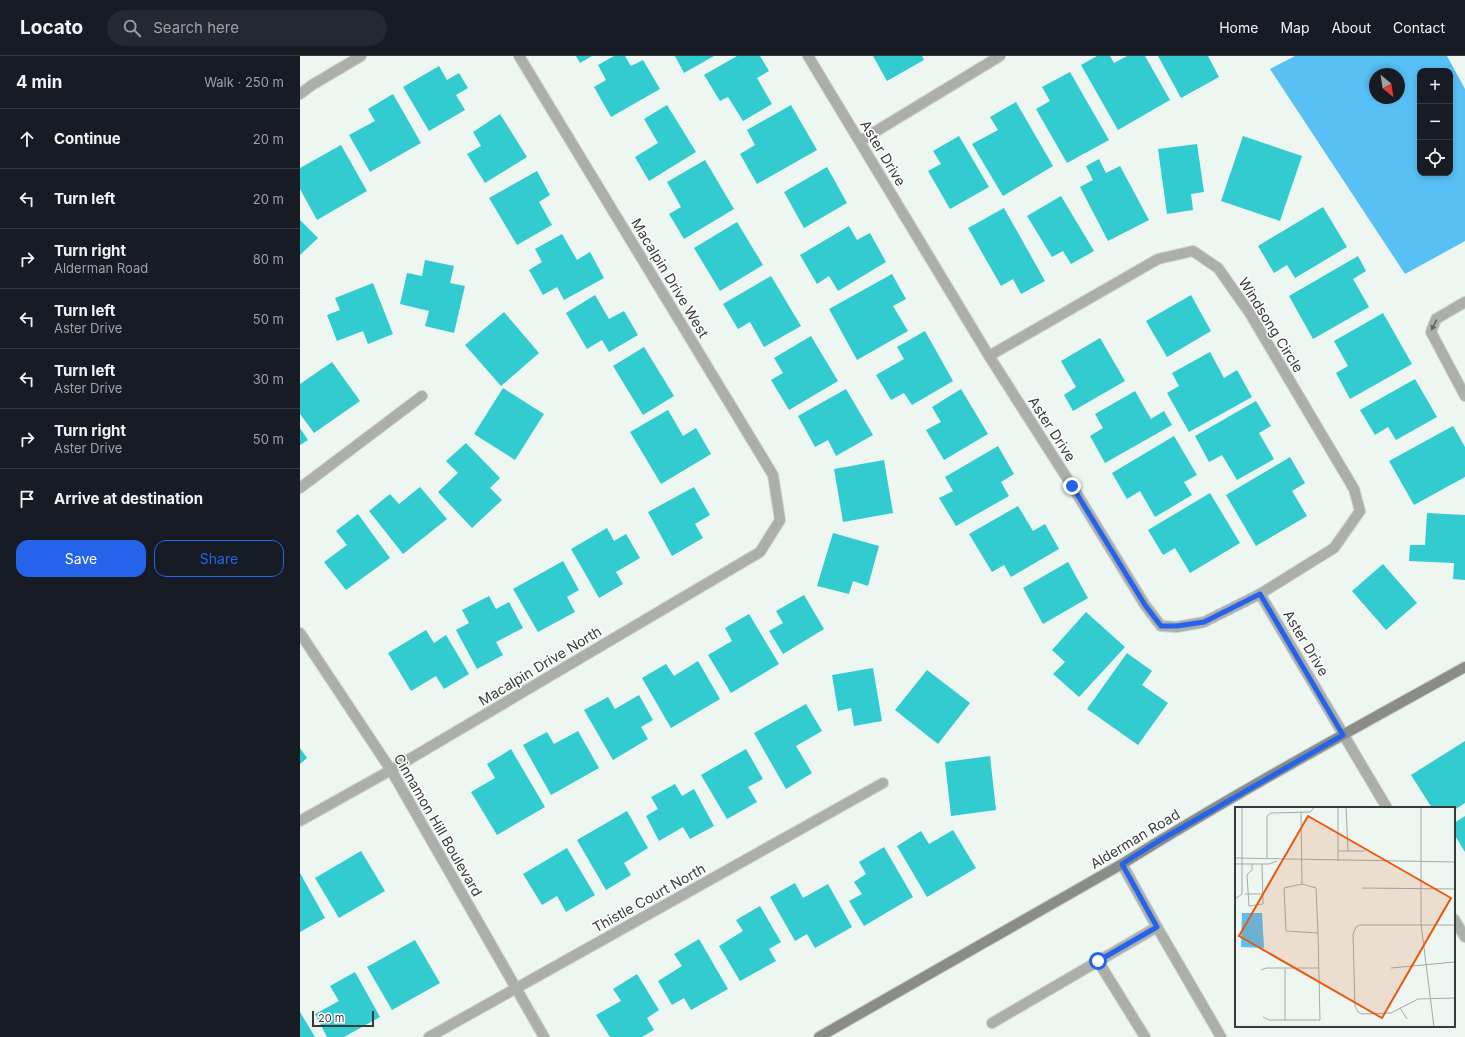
<!DOCTYPE html>
<meta charset="utf-8">
<style>
body{margin:0;font-family:Inter,sans-serif;background:#242831;color:#f1f3f6}
.controls{position:absolute;right:12px;top:12px;display:grid;overflow:hidden;border-radius:8px;box-shadow:0 2px 6px #0003}
.controls button{width:36px;height:36px;display:grid;place-items:center;padding:0;border:0;border-bottom:1px solid #363941;background:#171b24;color:#f1f3f6;font:20px sans-serif}
.compass{position:absolute;left:1069px;top:12px;width:36px;height:36px;border-radius:50%;background:#171b24;box-shadow:0 2px 6px #0003;rotate:150deg}
.scale{position:absolute;left:12px;bottom:10px;width:62px;box-sizing:border-box;padding-left:4px;border:2px solid #373b39;border-top:0;font-size:11px;line-height:14px;white-space:nowrap;color:#373b39;-webkit-text-stroke:3px #fff;paint-order:stroke}
.stop{position:absolute;width:12px;height:12px;margin:-9px;border:3px solid #2563eb;border-radius:50%;background:#fff}
.stop.end{background:#2563eb;border-color:#fff;box-shadow:0 1px 4px #0008}
.list{margin:0;padding:0;list-style:none}
h2{display:flex;justify-content:space-between;align-items:center;height:52px;margin:0;padding:0 16px;font-size:17px}
h2 small{font-size:13px;font-weight:400;color:#9ea1a6}
.list li{display:grid;grid-template-columns:26px 1fr auto;gap:12px;align-items:center;box-sizing:border-box;height:60px;padding:0 16px;border-top:1px solid #363941}
.list b{display:block;font-size:15px;white-space:nowrap}
.list p{margin:0;font-size:13px;white-space:nowrap;color:#9ea1a6}
.list em{font-size:13px;font-style:normal;color:#9ea1a6}
.actions{display:flex;gap:8px;padding:12px 16px}
.actions a{flex:1;padding:9px 0;border:1px solid #2563eb;border-radius:12px;text-align:center;font-size:14px;color:#2563eb}
.actions .main{background:#2563eb;color:#fff}
.icon{flex:none;width:22px;height:22px;fill:none;stroke:currentColor;stroke-width:2;stroke-linecap:round;stroke-linejoin:round}
.map{position:relative;flex:none;width:1165px;height:981px;overflow:hidden}
header{display:flex;align-items:center;gap:24px;box-sizing:border-box;height:56px;padding:0 20px;background:#171b24;border-bottom:1px solid #363941}
header strong{font-size:19px}
nav{display:flex;gap:22px;margin-inline-start:auto;font-size:14px}
.search{width:280px;height:36px;background:#242831;display:flex;align-items:center;gap:10px;box-sizing:border-box;padding:0 14px;border-radius:22px;color:#9ea1a6;font-size:15px}
main{display:flex}
aside{flex:1;background:#171b24}
.map>svg:first-child{display:block}
.water{fill:#58c0f4;fill-rule:evenodd}
.building{fill:#32cbd0}
.lines{fill:none;stroke-linecap:round;stroke-linejoin:round}
.lane-casing{stroke:#c9d1cc;stroke-width:12}
.street-casing{stroke:#c9d1cc;stroke-width:12}
.secondary-casing{stroke:#c9d1cc;stroke-width:12}
.lane{stroke:#acaeaa;stroke-width:10}
.street{stroke:#acaeaa;stroke-width:10}
.secondary{stroke:#898c87;stroke-width:10}
.oneway{fill:#606361}
.route{stroke:#2563eb;stroke-width:5}
.labels{text-anchor:middle;stroke-width:3;stroke-linejoin:round;paint-order:stroke}
.street-label{font-size:14px;fill:#373b39;stroke:#fff}
.inset-road{fill:none;stroke:#a4aba7;stroke-width:1}
.view{fill:#e8590c;fill-opacity:0.15;stroke:#e8590c;stroke-width:2}
.inset-edge{fill:none;stroke:#373b39;stroke-width:2}
</style>
<header>
<strong>Locato</strong>
<div class="search"><svg class="icon" aria-label="search" viewBox="0 0 24 24"><circle cx="10" cy="10" r="6"/><path d="M15 15l6 6"/></svg>Search here</div>
<nav><a>Home</a><a>Map</a><a>About</a><a>Contact</a></nav>
</header>
<main>
<aside>
<h2>4 min<small>Walk · 250 m</small></h2>
<ul class="list">
<li><svg class="icon" aria-label="ahead" viewBox="0 0 24 24"><path d="M12 20V5M6 11l6-6 6 6"/></svg><div><b>Continue</b></div><em>20 m</em></li>
<li><svg class="icon" aria-label="left" viewBox="0 0 24 24"><path d="M17 20v-9H6M10 6l-5 5 5 5"/></svg><div><b>Turn left</b></div><em>20 m</em></li>
<li><svg class="icon" aria-label="right" viewBox="0 0 24 24"><path d="M7 20v-9h11M14 6l5 5-5 5"/></svg><div><b>Turn right</b><p>Alderman Road</p></div><em>80 m</em></li>
<li><svg class="icon" aria-label="left" viewBox="0 0 24 24"><path d="M17 20v-9H6M10 6l-5 5 5 5"/></svg><div><b>Turn left</b><p>Aster Drive</p></div><em>50 m</em></li>
<li><svg class="icon" aria-label="left" viewBox="0 0 24 24"><path d="M17 20v-9H6M10 6l-5 5 5 5"/></svg><div><b>Turn left</b><p>Aster Drive</p></div><em>30 m</em></li>
<li><svg class="icon" aria-label="right" viewBox="0 0 24 24"><path d="M7 20v-9h11M14 6l5 5-5 5"/></svg><div><b>Turn right</b><p>Aster Drive</p></div><em>50 m</em></li>
<li><svg class="icon" aria-label="arrive" viewBox="0 0 24 24"><path d="M6 21V4h12l-3 4 3 4H6"/></svg><div><b>Arrive at destination</b></div></li>
</ul>
<div class="actions"><a class="main">Save</a><a>Share</a></div>
</aside>
<div class="map">
<svg width="1165" height="981" viewBox="0 0 1165 981">
<rect width="100%" height="100%" fill="#edf6f1"/>
<path class="water" d="M995 0H1147L1165 33V185L1105 218 970 13ZM1120 15H1150V117H1120ZM1075 18H1099V42H1075Z"/>
<g class="building">
<polygon points="276,0 292,0 280,7"/>
<polygon points="314,0 325,0 331,10 343,4 360,33 311,61 294,31 306,24 298,9"/>
<polygon points="375,0 414,0 384,17"/>
<polygon points="437,0 460,0 469,15 457,22 472,48 443,65 428,41 420,45 404,19"/>
<polygon points="573,0 622,0 624,4 587,25"/>
<polygon points="797,0 810,0 814,7 827,0 845,0 870,44 818,74 781,9"/>
<polygon points="858,0 908,0 919,21 881,42"/>
<polygon points="139,10 147,24 159,17 168,32 156,39 165,54 129,75 103,31"/>
<polygon points="770,16 809,84 767,107 736,53 750,45 742,31"/>
<polygon points="93,38 121,87 70,116 49,79 75,65 68,53"/>
<polygon points="716,46 753,110 703,140 672,88 698,74 690,61"/>
<polygon points="367,49 396,96 349,125 335,101 358,87 344,63"/>
<polygon points="491,49 517,94 457,128 440,98 455,89 447,74"/>
<polygon points="200,58 227,101 185,127 167,98 181,90 173,76"/>
<polygon points="659,80 689,131 650,153 628,115 641,108 633,95"/>
<polygon points="943,80 1002,100 980,165 921,145"/>
<polygon points="897,88 904,136 891,138 893,154 867,158 858,93"/>
<polygon points="41,89 67,135 17,164 0,133 0,112"/>
<polygon points="799,103 806,117 820,110 849,164 808,185 780,131 793,124 786,110"/>
<polygon points="405,104 434,153 384,183 369,158 381,151 367,126"/>
<polygon points="527,111 547,147 504,172 484,136"/>
<polygon points="237,115 250,139 239,146 252,169 217,189 189,142"/>
<polygon points="761,140 794,195 771,208 763,195 752,201 727,160"/>
<polygon points="1023,151 1047,191 995,222 987,209 974,217 958,190"/>
<polygon points="704,152 745,225 721,238 713,223 701,230 668,172"/>
<polygon points="0,164 18,182 0,199"/>
<polygon points="437,166 463,209 420,235 394,192"/>
<polygon points="549,170 557,184 570,177 586,206 538,235 529,220 517,228 500,199"/>
<polygon points="262,178 277,204 290,196 304,222 264,244 257,231 243,239 229,214 242,206 235,193"/>
<polygon points="1058,200 1066,215 1053,223 1069,251 1013,283 989,240"/>
<polygon points="125,204 154,210 150,227 165,230 154,277 125,270 129,255 100,248 107,217 122,220"/>
<polygon points="592,218 606,243 593,250 608,275 557,304 529,253"/>
<polygon points="471,220 501,270 464,291 450,266 438,273 423,248"/>
<polygon points="73,227 93,278 68,288 63,275 37,285 27,259 40,254 35,242"/>
<polygon points="295,239 309,263 324,255 338,279 309,296 302,284 287,293 266,257"/>
<polygon points="891,239 911,275 867,301 846,265"/>
<polygon points="204,256 239,297 201,330 165,289"/>
<polygon points="1083,257 1112,308 1050,343 1036,317 1048,310 1034,285"/>
<polygon points="625,275 653,325 612,349 604,337 591,344 576,319 604,303 597,291"/>
<polygon points="511,280 538,325 489,354 471,324 483,317 474,302"/>
<polygon points="800,282 825,325 773,355 764,339 776,331 761,305"/>
<polygon points="344,291 374,340 343,359 313,310"/>
<polygon points="910,296 924,322 937,314 952,341 889,376 867,337 879,330 872,317"/>
<polygon points="32,306 60,345 14,377 0,358 0,328"/>
<polygon points="1115,323 1137,361 1096,384 1088,371 1075,379 1060,354"/>
<polygon points="203,332 244,358 215,404 174,378"/>
<polygon points="546,333 573,379 536,400 528,384 515,391 498,360"/>
<polygon points="661,333 688,378 644,404 626,374 641,366 632,351"/>
<polygon points="835,335 851,363 864,355 872,369 805,407 790,380 803,372 795,358"/>
<polygon points="956,345 971,370 959,377 974,403 937,424 922,399 909,406 895,380"/>
<polygon points="368,354 383,380 396,372 411,398 361,428 330,376"/>
<polygon points="1153,370 1165,391 1165,421 1114,449 1089,405"/>
<polygon points="0,372 8,384 0,389"/>
<polygon points="874,380 897,419 884,426 892,439 855,461 840,435 827,443 812,417"/>
<polygon points="166,387 200,422 190,432 202,444 172,472 138,436 158,417 146,405"/>
<polygon points="698,390 714,418 701,426 709,440 656,470 639,442 653,435 645,421"/>
<polygon points="990,401 1005,427 992,435 1007,460 956,490 926,439"/>
<polygon points="584,404 593,457 543,466 534,413"/>
<polygon points="120,431 147,463 103,498 69,455 90,438 99,448"/>
<polygon points="394,431 410,459 395,468 403,482 372,500 348,456"/>
<polygon points="910,437 940,487 890,517 875,492 863,499 848,474"/>
<polygon points="718,450 733,475 745,468 759,493 711,521 704,509 692,516 669,478"/>
<polygon points="1127,457 1165,459 1165,524 1153,523 1154,507 1109,505 1110,489 1125,489"/>
<polygon points="58,458 90,502 46,534 24,506 47,489 36,475"/>
<polygon points="307,472 314,485 326,478 340,502 316,516 323,528 299,542 271,493"/>
<polygon points="533,477 579,490 568,530 553,525 549,538 517,530"/>
<polygon points="263,505 279,534 267,541 275,556 238,576 213,533"/>
<polygon points="768,506 788,542 743,568 723,532"/>
<polygon points="1083,508 1117,547 1086,574 1052,535"/>
<polygon points="504,539 524,573 483,598 469,575 483,567 476,555"/>
<polygon points="189,540 196,553 209,546 223,572 196,586 203,599 177,613 156,574 169,567 162,554"/>
<polygon points="786,556 825,591 779,641 753,618 765,606 752,594"/>
<polygon points="449,558 479,608 431,637 408,599 432,585 425,572"/>
<polygon points="126,574 134,587 146,579 169,618 144,633 136,620 111,635 88,597"/>
<polygon points="827,597 852,615 842,629 868,647 838,689 787,653"/>
<polygon points="398,605 420,643 371,672 342,622 366,608 374,620"/>
<polygon points="573,612 582,665 554,670 551,652 538,655 532,619"/>
<polygon points="627,614 670,647 638,688 595,654"/>
<polygon points="339,639 353,664 341,671 348,683 313,704 284,654 308,641 315,653"/>
<polygon points="506,648 522,675 496,690 512,717 486,733 454,677"/>
<polygon points="278,675 299,712 251,739 223,689 247,676 254,688"/>
<polygon points="1165,685 1165,747 1154,754 1154,752 1132,752 1111,719"/>
<polygon points="0,692 7,702 0,708"/>
<polygon points="211,693 245,751 197,779 171,736 195,722 187,708"/>
<polygon points="446,693 463,723 448,731 457,746 427,763 401,719"/>
<polygon points="690,700 696,754 651,760 645,706"/>
<polygon points="375,728 382,740 394,733 414,770 390,783 383,771 359,785 346,760 358,753 351,741"/>
<polygon points="327,755 348,792 324,807 331,819 306,834 277,784"/>
<polygon points="1165,760 1165,796 1154,778 1154,767"/>
<polygon points="653,774 676,812 627,841 597,790 621,775 629,788"/>
<polygon points="584,791 613,841 564,870 549,845 562,838 554,826 566,818 559,806"/>
<polygon points="267,792 295,839 266,856 257,840 242,849 223,818"/>
<polygon points="61,795 85,835 39,862 15,822"/>
<polygon points="0,817 25,862 0,876"/>
<polygon points="495,827 503,842 528,828 552,871 515,892 507,878 495,885 470,841"/>
<polygon points="460,850 481,886 469,893 476,905 440,925 419,890 443,875 436,864"/>
<polygon points="399,883 428,933 391,954 384,942 372,949 358,925 382,910 374,898"/>
<polygon points="115,884 140,927 92,954 67,911"/>
<polygon points="55,916 80,961 44,981 27,981 15,958 39,945 30,930"/>
<polygon points="337,918 359,954 347,962 354,974 342,981 310,981 296,959 321,945 313,933"/>
<polygon points="0,956 15,981 0,981"/>
</g>
<g class="lines">
<defs>
<g id="lane">
<polyline points="1165,246 1136,263 1131,276 1165,340"/>
<polyline points="857,871 921,981"/>
<polyline points="798,905 845,981"/>
<polyline points="692,967 857,871 822,808"/>
</g>
<g id="street">
<polyline points="508,0 689,300 772,430 845,549 861,570 877,571 904,566 960,538 1034,492 1060,455 1054,433 949,256 918,212 893,195 858,203 689,300"/>
<polyline points="0,38 12,29 61,0"/>
<polyline points="560,85 700,0"/>
<polyline points="0,432 122,340"/>
<polyline points="960,538 1087,752"/>
<polyline points="0,577 91,714 244,981"/>
<polyline points="0,765 91,714 460,496 480,464 473,419 219,0"/>
<polyline points="1154,863 1165,881"/>
<polyline points="129,981 583,727"/>
</g>
<path id="secondary" d="M519 981 822 808C934 738 1050 675 1165 611"/>
</defs>
<use href="#lane" class="lane-casing"/>
<use href="#street" class="street-casing"/>
<use href="#secondary" class="secondary-casing"/>
<use href="#lane" class="lane"/>
<use href="#street" class="street"/>
<use href="#secondary" class="secondary"/>
</g>
<defs><path id="oneway-solid" d="M-6-.8H1V-3.2L6.5 0L1 3.2V.8H-6Z"/></defs>
<use class="oneway" href="#oneway-solid" transform="translate(1134 269) rotate(116)"/>
<g class="lines">
<polyline class="route" points="772,430 845,549 861,570 877,570 904,566 960,538 1043,679 857,786 822,808 857,871 798,905"/>
</g>
<g class="labels">
<g class="street-label">
<text transform="translate(583 97) rotate(59)" y="5">Aster Drive</text>
<text transform="translate(370 222) rotate(59)" y="5">Macalpin Drive West</text>
<text transform="translate(971 269) rotate(58)" y="5">Windsong Circle</text>
<text transform="translate(752 373) rotate(57)" y="5">Aster Drive</text>
<text transform="translate(1006 587) rotate(59)" y="5">Aster Drive</text>
<text transform="translate(240 610) rotate(-31)" y="5">Macalpin Drive North</text>
<text transform="translate(138 769) rotate(60)" y="5">Cinnamon Hill Boulevard</text>
<text transform="translate(835 783) rotate(-31)" y="5">Alderman Road</text>
<text transform="translate(349 842) rotate(-29)" y="5">Thistle Court North</text>
</g>
</g>
<g transform="translate(935 751)">
<rect width="220" height="220" fill="#edf6f1"/>
<path d="M7 106H27L29 141 6 140Z" fill="#58c0f4"/>
<path class="inset-road" d="M111 0 113 44M186 0V117L199 220M66 5 67 77M103 44V0M0 51 220 55M32 51V9L36 6 75 5 80 0M103 54V44H130M0 57H34L42 54M17 57V63L12 68 14 99 28 97 27 57M127 81 220 82M10 87H28M0 92 7 87V0M220 118H125L121 120 118 127 120 199 123 205 127 207 156 206 183 192 220 191M156 161 220 155M50 162V213M26 163 31 161H84M165 201 172 212M28 210 34 213H85L83 126 81 81 67 77 49 81 51 124 83 126"/>
<path class="view" d="M73 9 216 91 147 211 4 129Z"/>
<rect width="220" height="220" class="inset-edge"/>
</g>
</svg>
<div class="controls">
<button>+</button>
<button>−</button>
<button><svg class="icon" aria-label="locate" viewBox="0 0 24 24"><circle cx="12" cy="12" r="6"/><path d="M12 2v4M12 18v4M2 12h4M18 12h4"/></svg></button>
</div>
<svg class="compass" viewBox="-18 -18 36 36"><path d="M0-13l5 13h-10z" fill="#e53935"/><path d="M0 13l5-13h-10z" fill="#9ea1a6"/></svg>
<div class="scale">20 m</div>
<div class="stop" style="left:798px;top:905px"></div>
<div class="stop end" style="left:772px;top:430px"></div>
</div>
</main>
